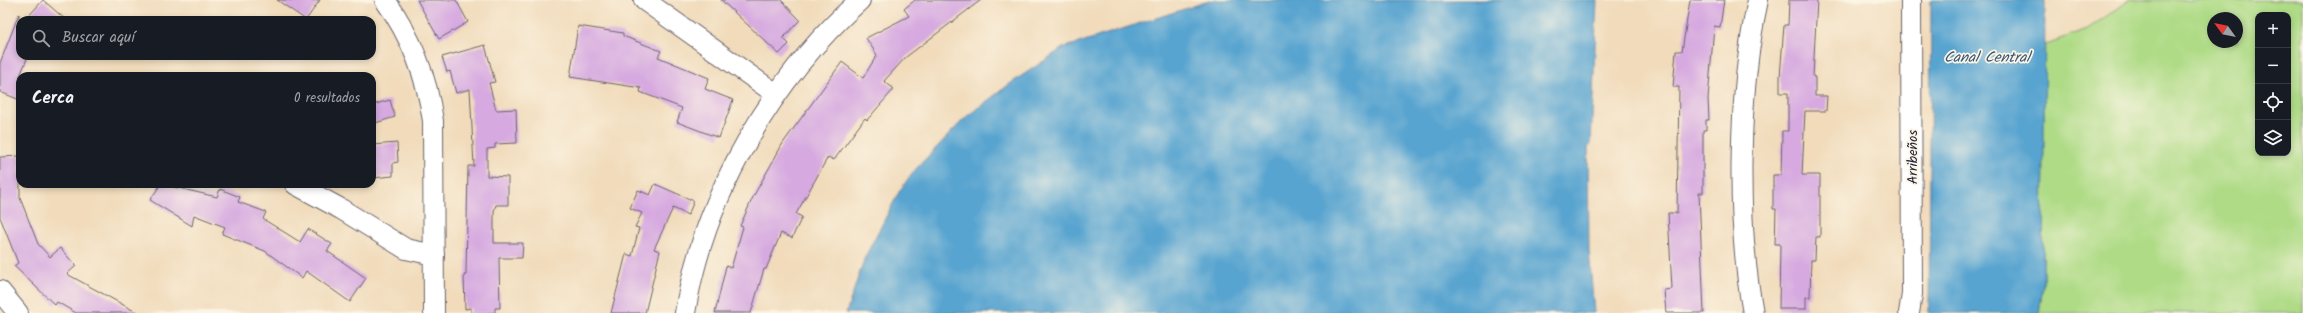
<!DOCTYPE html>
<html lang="es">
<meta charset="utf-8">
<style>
body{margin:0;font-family:Kalam,sans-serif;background:#20242c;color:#f1f3f6}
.controls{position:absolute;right:12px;top:12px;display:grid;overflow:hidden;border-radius:8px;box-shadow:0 2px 6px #0003}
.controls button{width:36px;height:36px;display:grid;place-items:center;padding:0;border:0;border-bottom:1px solid #363941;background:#171b24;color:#f1f3f6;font:20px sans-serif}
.compass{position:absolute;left:2207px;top:12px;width:36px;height:36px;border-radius:50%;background:#171b24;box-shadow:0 2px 6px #0003;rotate:303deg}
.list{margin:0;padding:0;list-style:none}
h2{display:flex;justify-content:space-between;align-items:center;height:52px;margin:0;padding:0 16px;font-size:17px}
h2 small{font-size:13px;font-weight:400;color:#9ea1a6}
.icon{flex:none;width:22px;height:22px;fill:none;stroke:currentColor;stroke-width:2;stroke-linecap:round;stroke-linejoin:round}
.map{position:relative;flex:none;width:2303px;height:313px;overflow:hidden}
.search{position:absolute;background:#171b24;box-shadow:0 2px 6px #0003;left:16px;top:16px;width:360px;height:44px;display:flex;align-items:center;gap:10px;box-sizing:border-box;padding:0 14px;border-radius:12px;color:#9ea1a6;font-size:15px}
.panel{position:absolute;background:#171b24;box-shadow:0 2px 6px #0003;left:16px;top:72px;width:360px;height:116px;border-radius:12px}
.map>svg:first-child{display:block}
.green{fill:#afdb86;stroke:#687e60;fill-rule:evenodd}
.water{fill:#58a4d0;stroke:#3d6386}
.building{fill:#d6a9e0}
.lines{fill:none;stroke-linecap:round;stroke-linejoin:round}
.minor-casing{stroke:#6a6368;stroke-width:22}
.minor{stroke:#fff;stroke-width:20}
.labels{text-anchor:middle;stroke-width:3.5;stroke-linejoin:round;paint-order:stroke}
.street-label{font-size:14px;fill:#22223b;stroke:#fcf5e5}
.water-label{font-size:15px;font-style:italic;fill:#385677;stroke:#fcf5e5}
</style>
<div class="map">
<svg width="2303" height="313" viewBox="0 0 2303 313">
<rect width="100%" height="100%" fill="#fcf5e5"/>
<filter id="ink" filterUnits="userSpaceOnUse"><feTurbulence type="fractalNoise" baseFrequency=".025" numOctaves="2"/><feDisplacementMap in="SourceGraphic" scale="8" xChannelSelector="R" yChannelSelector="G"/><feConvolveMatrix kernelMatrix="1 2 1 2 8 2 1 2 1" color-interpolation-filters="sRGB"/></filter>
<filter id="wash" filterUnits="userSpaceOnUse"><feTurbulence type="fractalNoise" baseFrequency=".012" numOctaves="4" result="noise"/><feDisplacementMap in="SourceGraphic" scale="16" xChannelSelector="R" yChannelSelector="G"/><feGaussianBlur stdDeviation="0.9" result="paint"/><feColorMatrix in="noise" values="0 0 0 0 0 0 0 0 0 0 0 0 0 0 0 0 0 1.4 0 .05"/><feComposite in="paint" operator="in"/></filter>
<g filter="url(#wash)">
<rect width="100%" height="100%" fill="#f1dbbb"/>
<path class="green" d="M2130 0H2303V313H2039L2043 286 2044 45 2089 28ZM2258 15H2288V153H2258ZM2213 18H2237V42H2213Z"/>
<g class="water">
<polygon points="1212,0 1597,0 1591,144 1588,148 1589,250 1594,313 846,313 865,257 899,192 912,173 966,117 1011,83 1063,48"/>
<polygon points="1931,0 2045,0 2043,286 2039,313 1929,313"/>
</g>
<g id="blocks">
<g class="building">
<polygon points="43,0 66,20 25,20"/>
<polygon points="277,0 320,0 306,20"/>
<polygon points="417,0 456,0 468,22 439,39"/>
<polygon points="721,0 781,0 800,20 783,38 789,44 779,54"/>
<polygon points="915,0 981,0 906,57 884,81 894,89 867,120 865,118 834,160 828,157 796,214 802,217 792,238 781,233 766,269 764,269 751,313 715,313 726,266 731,268 743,227 740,226 753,197 783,143 842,62 863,78 877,55 866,38 909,16 904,9"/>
<polygon points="1690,0 1724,0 1720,27 1714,26 1708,99 1709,120 1706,120 1706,130 1703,130 1703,193 1699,193 1704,313 1666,313 1664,290 1672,289 1668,213 1677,213 1679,87 1673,87 1676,51 1682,51"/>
<polygon points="1789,0 1817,0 1813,77 1815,77 1815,96 1827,96 1826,111 1805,111 1802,175 1820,175 1820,237 1816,237 1815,260 1811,260 1810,297 1806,297 1806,309 1779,309 1780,244 1775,244 1776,209 1773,209 1773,175 1781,175 1782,131 1788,131 1788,93 1780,93 1780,77 1784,25 1788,25"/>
<polygon points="19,14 20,56 28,56 20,76 20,100 0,92 0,63"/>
<polygon points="578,26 623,33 623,36 661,51 658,57 709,78 705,89 733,100 719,138 677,122 682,108 640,92 641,88 570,77"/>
<polygon points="485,45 495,82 489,83 496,110 516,109 517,143 495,144 495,148 487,149 487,176 508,177 508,205 496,205 494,211 494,243 523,243 522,258 499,258 500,308 495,308 495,313 471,313 471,308 465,309 464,275 466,275 468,166 474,166 470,89 456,93 450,71 447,72 442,57"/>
<polygon points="390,100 395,117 372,124 372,105"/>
<polygon points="397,143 398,162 393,163 393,176 372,178 372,145"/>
<polygon points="20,156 20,198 38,244 50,257 60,248 76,266 67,274 138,313 76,313 57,302 55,305 14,266 18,263 0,217 0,157"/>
<polygon points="161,184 217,197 220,189 240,197 238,202 266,212 263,219 300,242 308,229 332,244 327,251 366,278 350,302 306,271 302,278 265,251 222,234 225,227 194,215 192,226 150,200"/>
<polygon points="655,184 694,201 688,215 673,208 654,249 660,251 645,313 611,313 626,254 632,256 639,228 635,227 642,213 630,208 638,190 650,195"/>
</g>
</g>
</g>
<g filter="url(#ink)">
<use href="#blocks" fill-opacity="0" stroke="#6a6368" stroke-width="1"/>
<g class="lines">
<defs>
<g id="minor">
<path d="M385 0C411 36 427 77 433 121L434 313"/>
<polyline points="644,0 776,94"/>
<polyline points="295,184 341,209 406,249 434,255"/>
<polyline points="0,291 18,313"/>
<path d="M685 313C704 195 772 79 860 0"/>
<path d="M1753 313C1736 220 1738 92 1758 0"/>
<polyline points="1909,313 1912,294 1911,0"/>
</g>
</defs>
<use href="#minor" class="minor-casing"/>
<use href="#minor" class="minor"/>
</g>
</g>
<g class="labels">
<g class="street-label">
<text transform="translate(1912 157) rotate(-90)" y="5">Arribeños</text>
</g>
<g class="water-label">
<text x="1987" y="62">Canal Central</text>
</g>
</g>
</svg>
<div class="controls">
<button>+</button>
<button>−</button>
<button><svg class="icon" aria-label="locate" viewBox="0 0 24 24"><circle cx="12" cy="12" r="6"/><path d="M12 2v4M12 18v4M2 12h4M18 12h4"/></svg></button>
<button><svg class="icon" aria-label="layers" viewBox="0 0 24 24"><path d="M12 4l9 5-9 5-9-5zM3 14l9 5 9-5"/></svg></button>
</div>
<svg class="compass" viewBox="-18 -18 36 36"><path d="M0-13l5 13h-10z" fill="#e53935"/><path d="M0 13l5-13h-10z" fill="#9ea1a6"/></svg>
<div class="search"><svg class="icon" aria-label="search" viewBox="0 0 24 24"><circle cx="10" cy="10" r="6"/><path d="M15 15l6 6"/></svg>Buscar aquí</div>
<section class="panel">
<h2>Cerca<small>0 resultados</small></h2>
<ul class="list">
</ul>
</section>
</div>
